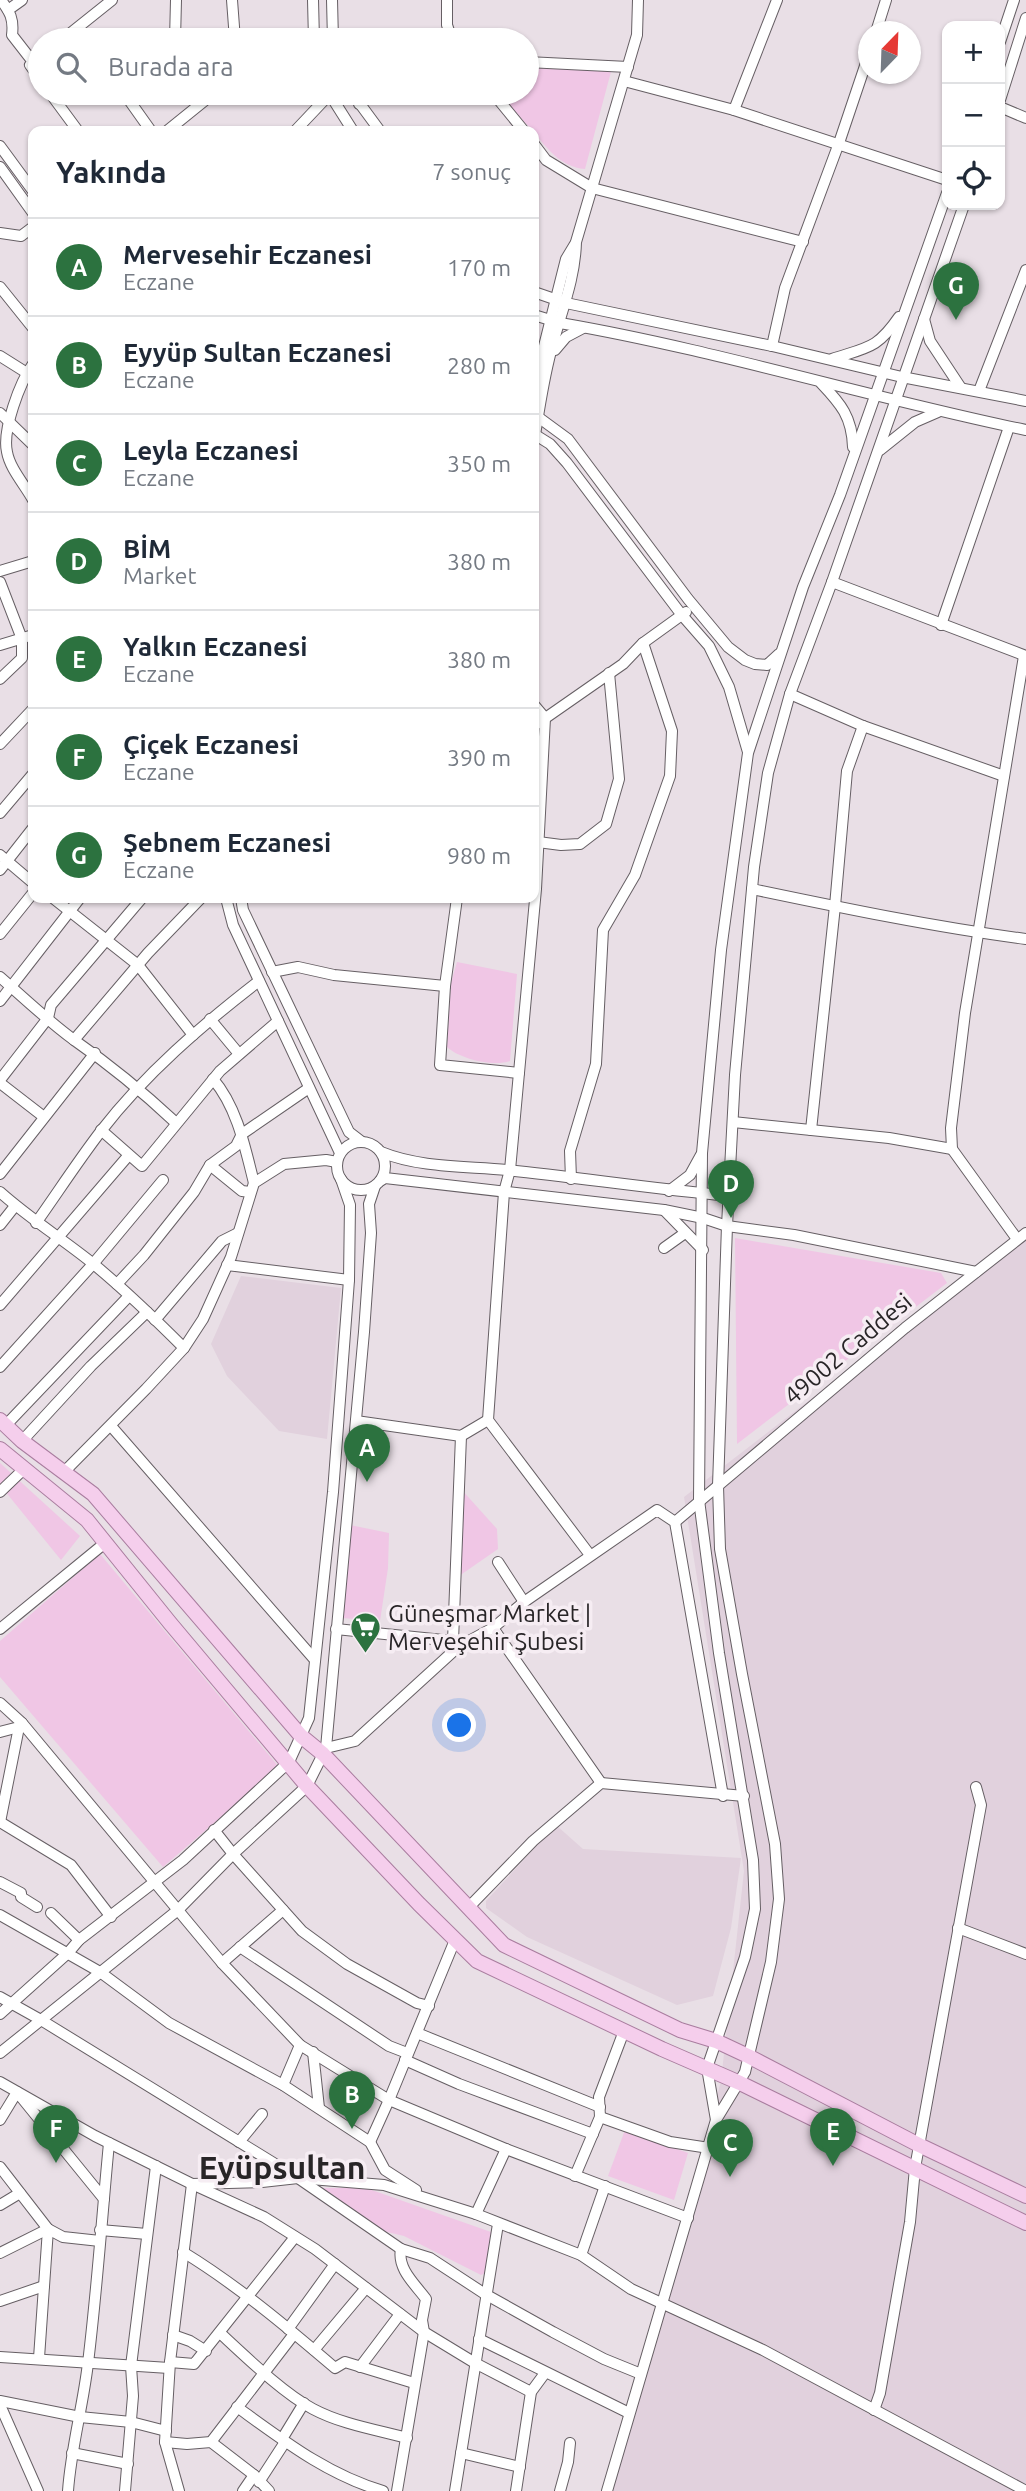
<!DOCTYPE html>
<html lang="tr">
<meta charset="utf-8">
<style>
body{margin:0;font-family:Ubuntu,sans-serif;background:#f2f2f3;color:#1f2937}
.controls{position:absolute;right:21px;top:21px;display:grid;overflow:hidden;border-radius:14px;box-shadow:0 2px 5px #0004}
.controls button{width:63px;height:63px;display:grid;place-items:center;padding:0;border:0;border-bottom:2px solid #e0e1e3;background:#fff;color:#1f2937;font:35px sans-serif}
.compass{position:absolute;left:858px;top:21px;width:63px;height:63px;border-radius:50%;background:#fff;box-shadow:0 2px 5px #0004;rotate:23deg}
.you{position:absolute;left:460px;top:1726px;width:24px;height:24px;margin:-18px;border:5px solid #fff;border-radius:50%;background:#1a73e8;box-shadow:0 0 0 10px #1a73e833}
.badge{display:grid;place-items:center;width:46px;height:46px;border-radius:50%;background:#2c723f;color:#fff;font-size:23px;font-weight:700}
.pin{position:absolute;translate:-50% -58px;filter:drop-shadow(0 2px 4px #0008)}
.pin::after{content:'';position:absolute;top:37px;width:24px;height:21px;background:inherit;clip-path:polygon(0 0,100% 0,50% 100%)}
.list{margin:0;padding:0;list-style:none}
h2{display:flex;justify-content:space-between;align-items:center;height:91px;margin:0;padding:0 28px;font-size:30px}
h2 small{font-size:23px;font-weight:400;color:#747a83}
.list li{display:grid;grid-template-columns:46px 1fr auto;gap:21px;align-items:center;box-sizing:border-box;height:98px;padding:0 28px;border-top:2px solid #e0e1e3}
.list b{display:block;font-size:26px;white-space:nowrap}
.list p{margin:0;font-size:23px;white-space:nowrap;color:#747a83}
.list em{font-size:23px;font-style:normal;color:#747a83}
.icon{flex:none;width:38px;height:38px;fill:none;stroke:currentColor;stroke-width:2;stroke-linecap:round;stroke-linejoin:round}
.map{position:relative;flex:none;width:1026px;height:2491px;overflow:hidden}
.search{position:absolute;background:#fff;box-shadow:0 2px 5px #0004;left:28px;top:28px;width:511px;height:77px;display:flex;align-items:center;gap:18px;box-sizing:border-box;padding:0 24px;border-radius:38px;color:#747a83;font-size:26px}
.panel{position:absolute;background:#fff;box-shadow:0 2px 5px #0004;left:28px;top:126px;width:511px;height:777px;border-radius:14px}
.map>svg:first-child{display:block}
.built{fill:#e1d1dd}
.green{fill:#f0c6e5}
.lines{fill:none;stroke-linecap:round;stroke-linejoin:round}
.minor-casing{stroke:#665f64;stroke-width:12}
.major-casing{stroke:#a97d9f;stroke-width:16}
.minor{stroke:#fff;stroke-width:10}
.major{stroke:#f5ceec;stroke-width:14}
.labels{text-anchor:middle;stroke-width:7;stroke-linejoin:round;paint-order:stroke}
.street-label{font-size:24px;fill:#282527;stroke:#f6edf3}
.poi-label{font-size:24px;fill:#282527;stroke:#f6edf3;text-anchor:start}
.district-label{font-size:32px;font-weight:bold;fill:#282527;stroke:#f6edf3}
</style>
<div class="map">
<svg width="1026" height="2491" viewBox="0 0 1026 2491">
<rect width="100%" height="100%" fill="#e9dfe6"/>
<g class="built">
<polygon points="1026,1233 1026,2486 1018,2491 611,2491 721,2081 744,1871 684,1497"/>
<polygon points="241,1276 341,1288 327,1439 279,1431 227,1376 211,1344"/>
<polygon points="556,1825 583,1849 741,1858 731,1928 713,1996 677,2005 527,1937 486,1908 486,1901"/>
</g>
<g class="green">
<path d="M527 65 612 68 585 169C560 167 546 147 533 131 522 119 510 106 500 93H527Z"/>
<path d="M457 962 517 974 510 1061C493 1067 460 1059 447 1047L451 983Z"/>
<polygon points="735,1238 941,1273 947,1283 737,1444"/>
<polygon points="0,1463 80,1536 61,1560 0,1485"/>
<polygon points="461,1489 497,1529 498,1549 459,1576"/>
<polygon points="350,1525 389,1533 388,1568 380,1621 342,1618"/>
<polygon points="100,1554 279,1767 163,1867 0,1677 0,1641"/>
<polygon points="625,2130 688,2153 674,2200 608,2176"/>
<polygon points="323,2188 366,2188 491,2232 492,2239 485,2273 481,2275 404,2236 383,2231"/>
</g>
<g class="lines">
<defs>
<g id="minor">
<path d="M1 0C10 12 14 19 12 35L33 62 30 65 40 79"/>
<polyline points="232,0 235,40"/>
<polyline points="313,0 314,40"/>
<polyline points="332,0 333,40"/>
<polyline points="447,0 447,25 452,40"/>
<polyline points="8,10 22,0"/>
<polyline points="78,28 87,40"/>
<polyline points="876,32 886,0"/>
<polyline points="62,40 112,0"/>
<polyline points="175,40 176,0"/>
<polyline points="1000,42 1014,0"/>
<polyline points="527,62 628,67"/>
<polyline points="624,81 734,110 947,180"/>
<polyline points="50,93 78,131"/>
<polyline points="124,93 151,131"/>
<polyline points="329,93 353,131"/>
<polyline points="352,93 380,131"/>
<polyline points="493,93 524,131"/>
<polyline points="1000,100 1026,18"/>
<polyline points="359,104 377,93"/>
<polyline points="1000,107 1026,118"/>
<polyline points="734,110 777,0"/>
<polyline points="167,131 214,93"/>
<polyline points="295,131 330,94"/>
<polyline points="534,144 546,160 592,188 803,242"/>
<polyline points="0,146 33,191"/>
<polyline points="0,167 33,213"/>
<polyline points="947,193 840,495 803,587 748,753 721,950 702,1153 699,1500 719,1653 753,1860 755,1909 745,1957 707,2068 716,2120 745,2072 771,1962 779,1899 775,1844 742,1674 720,1549 718,1486 727,1226 735,1075 754,867 768,773 790,694 832,582 964,205"/>
<polyline points="0,233 21,236 33,227"/>
<polyline points="0,287 33,328"/>
<polyline points="534,292 566,303 772,346 902,377 1026,401"/>
<path d="M534 315 560 323C717 350 870 398 1026 430"/>
<polyline points="924,319 930,341 961,388"/>
<polyline points="772,346 785,288 839,143 869,54"/>
<polyline points="555,350 566,337 583,328"/>
<polyline points="0,356 27,373 33,381"/>
<path d="M832 359C868 347 877 349 899 317"/>
<path d="M33 364C20 382 2 430 7 452 10 469 25 485 33 500"/>
<path d="M821 383C841 404 852 417 853 447"/>
<polyline points="534,386 566,259 575,244"/>
<polyline points="979,391 1026,270"/>
<polyline points="0,413 33,445"/>
<polyline points="534,416 538,417 568,439 688,599 728,647 745,660 755,664 767,665 779,654"/>
<polyline points="534,434 550,444 567,463 681,614 709,646 729,687 748,752"/>
<path d="M535 435C539 409 543 384 549 359 558 319 575 283 576 242L637 35 638 0"/>
<polyline points="880,450 915,422 938,412"/>
<polyline points="0,571 33,561"/>
<polyline points="0,582 22,639 22,658 0,679"/>
<polyline points="832,582 1026,656"/>
<polyline points="941,625 1009,427"/>
<polyline points="0,645 33,635"/>
<polyline points="790,694 863,726 1004,776"/>
<polyline points="534,705 545,718 536,889 510,1170 504,1192 488,1420 590,1555"/>
<polyline points="534,726 623,664 643,643 686,612"/>
<polyline points="0,744 33,709"/>
<polyline points="0,813 33,774"/>
<polyline points="538,842 561,845 580,844 606,824 619,779 609,673"/>
<polyline points="0,855 33,883"/>
<polyline points="0,870 33,828"/>
<path d="M752 889C843 908 934 927 1026 939"/>
<polyline points="53,898 138,965 193,1035"/>
<polyline points="226,898 233,925 340,1153"/>
<polyline points="241,898 243,910 349,1132 362,1142"/>
<polyline points="457,898 445,986 440,1065 519,1073"/>
<polyline points="0,934 33,893"/>
<polyline points="272,972 298,967 334,975 445,986"/>
<path d="M0 977C24 998 48 1021 74 1040 110 1065 143 1092 175 1122"/>
<polyline points="0,1001 80,898"/>
<polyline points="210,1019 239,1054"/>
<polyline points="74,1040 148,953 201,898"/>
<path d="M213 1079C237 1107 245 1147 254 1183"/>
<polyline points="0,1080 48,1018 51,1005 142,898"/>
<polyline points="0,1083 44,1117"/>
<polyline points="733,1122 889,1138 952,1149"/>
<polyline points="101,1130 142,1166 220,1071 278,1021"/>
<polyline points="811,1130 835,906 847,771 863,726"/>
<circle cx="361" cy="1166" r="24"/>
<path d="M381 1152C420 1168 466 1166 507 1170 582 1178 655 1189 730 1196"/>
<polyline points="210,1165 242,1191 250,1192"/>
<polyline points="0,1174 95,1053"/>
<polyline points="571,1179 570,1151 596,1064 603,930 635,875 670,776 672,731 643,643"/>
<polyline points="380,1181 385,1178 664,1210 703,1218 727,1226 794,1235 976,1272"/>
<polyline points="669,1191 690,1175 701,1155"/>
<path d="M0 1192C29 1218 61 1238 91 1262 124 1289 154 1318 184 1348"/>
<polyline points="664,1210 703,1250"/>
<path d="M36 1223C58 1192 78 1161 101 1131 145 1074 202 1025 259 981"/>
<polyline points="0,1225 15,1206"/>
<polyline points="1017,1239 952,1149 951,1128 965,1013 1024,656"/>
<polyline points="664,1248 685,1233"/>
<polyline points="227,1265 349,1280"/>
<polyline points="117,1284 144,1255 194,1192 210,1165 236,1146 242,1134 309,1088"/>
<polyline points="0,1305 128,1156"/>
<polyline points="155,1320 222,1241 238,1233"/>
<polyline points="0,1367 93,1264 163,1180"/>
<polyline points="356,1421 461,1436 488,1420"/>
<polyline points="6,1425 129,1296"/>
<polyline points="111,1426 315,1660"/>
<polyline points="22,1441 91,1366 147,1312"/>
<polyline points="63,1473 146,1389 184,1348 203,1319 231,1257 254,1183 284,1164 326,1160 337,1162"/>
<polyline points="0,1492 25,1468"/>
<polyline points="675,1522 905,1328 1026,1233"/>
<polyline points="498,1562 524,1602"/>
<polyline points="493,1628 601,1783"/>
<polyline points="0,1629 105,1543"/>
<polyline points="336,1629 453,1641"/>
<polyline points="458,1647 453,1641 461,1436"/>
<polyline points="0,1703 22,1723 222,1963 300,2045 389,2100 506,2149 688,2218"/>
<polyline points="0,1732 19,1727"/>
<polyline points="326,1748 355,1741 458,1647 493,1628 524,1602 657,1510 675,1522 723,1796"/>
<polyline points="0,1822 71,1865 111,1917"/>
<polyline points="0,1822 19,1727 22,1723"/>
<polyline points="214,1830 233,1854 302,1931 347,1964 417,2003 429,2006"/>
<polyline points="0,1882 21,1893 21,1897 37,1907"/>
<polyline points="468,1908 533,1841 601,1783 744,1796"/>
<polyline points="51,1913 79,1940"/>
<polyline points="0,1915 100,1972 169,2023 283,2085 370,2142 385,2170 416,2190"/>
<polyline points="958,1928 1026,1954"/>
<polyline points="240,1947 389,2046 407,2053"/>
<polyline points="222,1963 283,1910"/>
<polyline points="0,1997 41,2020 298,2178 401,2249 430,2258 485,2294 553,2332 604,2359 641,2374"/>
<polyline points="0,2014 68,1953 79,1940 183,1860 289,1762 309,1718 333,1492 349,1280 350,1205 341,1179"/>
<polyline points="417,2033 600,2107"/>
<polyline points="313,2052 319,2108"/>
<polyline points="0,2053 178,1910 233,1854 307,1786 326,1748 364,1332 371,1233 369,1204 375,1186"/>
<polyline points="405,2060 459,2084 593,2134"/>
<polyline points="0,2082 95,2136 192,2184 262,2182 298,2178 384,2185 476,2214 581,2255 631,2289 763,2350 1026,2491"/>
<polyline points="283,2085 300,2045"/>
<polyline points="600,2117 670,2142 709,2148"/>
<polyline points="0,2120 17,2092 104,2199"/>
<polyline points="239,2142 262,2114"/>
<polyline points="370,2142 389,2100 455,1940"/>
<polyline points="0,2167 48,2229 63,2237 100,2241"/>
<polyline points="575,2176 600,2117 599,2097 624,2031"/>
<polyline points="0,2205 20,2193"/>
<polyline points="476,2214 506,2149"/>
<polyline points="100,2230 147,2234"/>
<path d="M183 2252C237 2285 287 2327 335 2368L345 2362 414 2383"/>
<polyline points="0,2253 48,2229"/>
<polyline points="581,2255 605,2186"/>
<polyline points="0,2301 44,2286"/>
<polyline points="288,2329 335,2264"/>
<path d="M220 2333C246 2357 283 2393 313 2409 341 2424 377 2430 407 2438"/>
<polyline points="173,2335 190,2341 206,2351"/>
<polyline points="479,2339 629,2413"/>
<polyline points="314,2350 366,2288"/>
<polyline points="0,2357 169,2368"/>
<polyline points="39,2358 48,2229"/>
<polyline points="170,2362 194,2364 295,2237"/>
<polyline points="360,2367 400,2314"/>
<polyline points="0,2401 80,2417 131,2422 166,2431"/>
<polyline points="0,2405 38,2491"/>
<path d="M237 2407C284 2441 328 2475 383 2491"/>
<polyline points="874,2410 880,2393 910,2222 915,2168 981,1805 976,1787"/>
<polyline points="282,2439 304,2403"/>
<polyline points="165,2442 187,2444 211,2442 294,2334"/>
<polyline points="211,2442 254,2475 269,2491"/>
<polyline points="72,2453 128,2464"/>
<polyline points="461,2453 520,2467"/>
<polyline points="259,2482 285,2442"/>
<path d="M68 2491C71 2448 83 2406 88 2363 97 2290 102 2216 109 2143"/>
<polyline points="125,2491 133,2396 131,2366 156,2166"/>
<polyline points="179,2491 165,2442 170,2362 192,2184 264,2217 315,2249 424,2332 475,2363 531,2392"/>
<polyline points="243,2491 254,2475"/>
<path d="M397 2491 424 2332 422 2320 426 2299C415 2284 397 2269 401 2249"/>
<polyline points="455,2491 498,2224"/>
<polyline points="516,2491 531,2392 545,2373"/>
<polyline points="560,2491 568,2462 570,2443"/>
<polyline points="607,2491 716,2120"/>
</g>
<g id="major">
<polyline points="0,1420 22,1441 93,1494 301,1736 323,1754 504,1945 680,2030 716,2041 748,2056 919,2145 1026,2196"/>
<polyline points="0,1449 87,1520 170,1623 307,1786 419,1904 477,1961 662,2049 740,2083 1026,2223"/>
</g>
</defs>
<use href="#minor" class="minor-casing"/>
<use href="#major" class="major-casing"/>
<use href="#minor" class="minor"/>
<use href="#major" class="major"/>
</g>
<defs>
<symbol id="supermarket-pin" viewBox="-11 -11 22 30"><path d="M0 17L-7.5 6A9.5 9.5 0 1 1 7.5 6Z" fill="#2c723f" stroke="#f6edf3"/><path d="M-6-5.5h2.5l.6 2H6L4.5 2H-2.5L-4.4-4H-6ZM-1.5 3.2a1.3 1.3 0 1 0 .1 0ZM3 3.2a1.3 1.3 0 1 0 .1 0Z" fill="#fff"/></symbol>
</defs>
<g fill-rule="evenodd">
<use href="#supermarket-pin" x="348" y="1610" width="35" height="47"/>
</g>
<g class="labels">
<g class="street-label">
<text transform="translate(848 1349) rotate(-40)" y="8">49002 Caddesi</text>
</g>
<g class="poi-label">
<text x="388" y="1622">Güneşmar Market |<tspan x="388" dy="28">Merveşehir Şubesi</tspan></text>
</g>
<g class="district-label">
<text x="282" y="2179">Eyüpsultan</text>
</g>
</g>
</svg>
<div class="controls">
<button>+</button>
<button>−</button>
<button><svg class="icon" aria-label="locate" viewBox="0 0 24 24"><circle cx="12" cy="12" r="6"/><path d="M12 2v4M12 18v4M2 12h4M18 12h4"/></svg></button>
</div>
<svg class="compass" viewBox="-18 -18 36 36"><path d="M0-13l5 13h-10z" fill="#e53935"/><path d="M0 13l5-13h-10z" fill="#747a83"/></svg>
<div class="you"></div>
<div class="pin badge" style="left:367px;top:1482px">A</div>
<div class="pin badge" style="left:352px;top:2129px">B</div>
<div class="pin badge" style="left:730px;top:2177px">C</div>
<div class="pin badge" style="left:731px;top:1218px">D</div>
<div class="pin badge" style="left:833px;top:2166px">E</div>
<div class="pin badge" style="left:56px;top:2163px">F</div>
<div class="pin badge" style="left:956px;top:320px">G</div>
<div class="search"><svg class="icon" aria-label="search" viewBox="0 0 24 24"><circle cx="10" cy="10" r="6"/><path d="M15 15l6 6"/></svg>Burada ara</div>
<section class="panel">
<h2>Yakında<small>7 sonuç</small></h2>
<ul class="list">
<li><span class="badge">A</span><div><b>Mervesehir Eczanesi</b><p>Eczane</p></div><em>170 m</em></li>
<li><span class="badge">B</span><div><b>Eyyüp Sultan Eczanesi</b><p>Eczane</p></div><em>280 m</em></li>
<li><span class="badge">C</span><div><b>Leyla Eczanesi</b><p>Eczane</p></div><em>350 m</em></li>
<li><span class="badge">D</span><div><b>BİM</b><p>Market</p></div><em>380 m</em></li>
<li><span class="badge">E</span><div><b>Yalkın Eczanesi</b><p>Eczane</p></div><em>380 m</em></li>
<li><span class="badge">F</span><div><b>Çiçek Eczanesi</b><p>Eczane</p></div><em>390 m</em></li>
<li><span class="badge">G</span><div><b>Şebnem Eczanesi</b><p>Eczane</p></div><em>980 m</em></li>
</ul>
</section>
</div>
